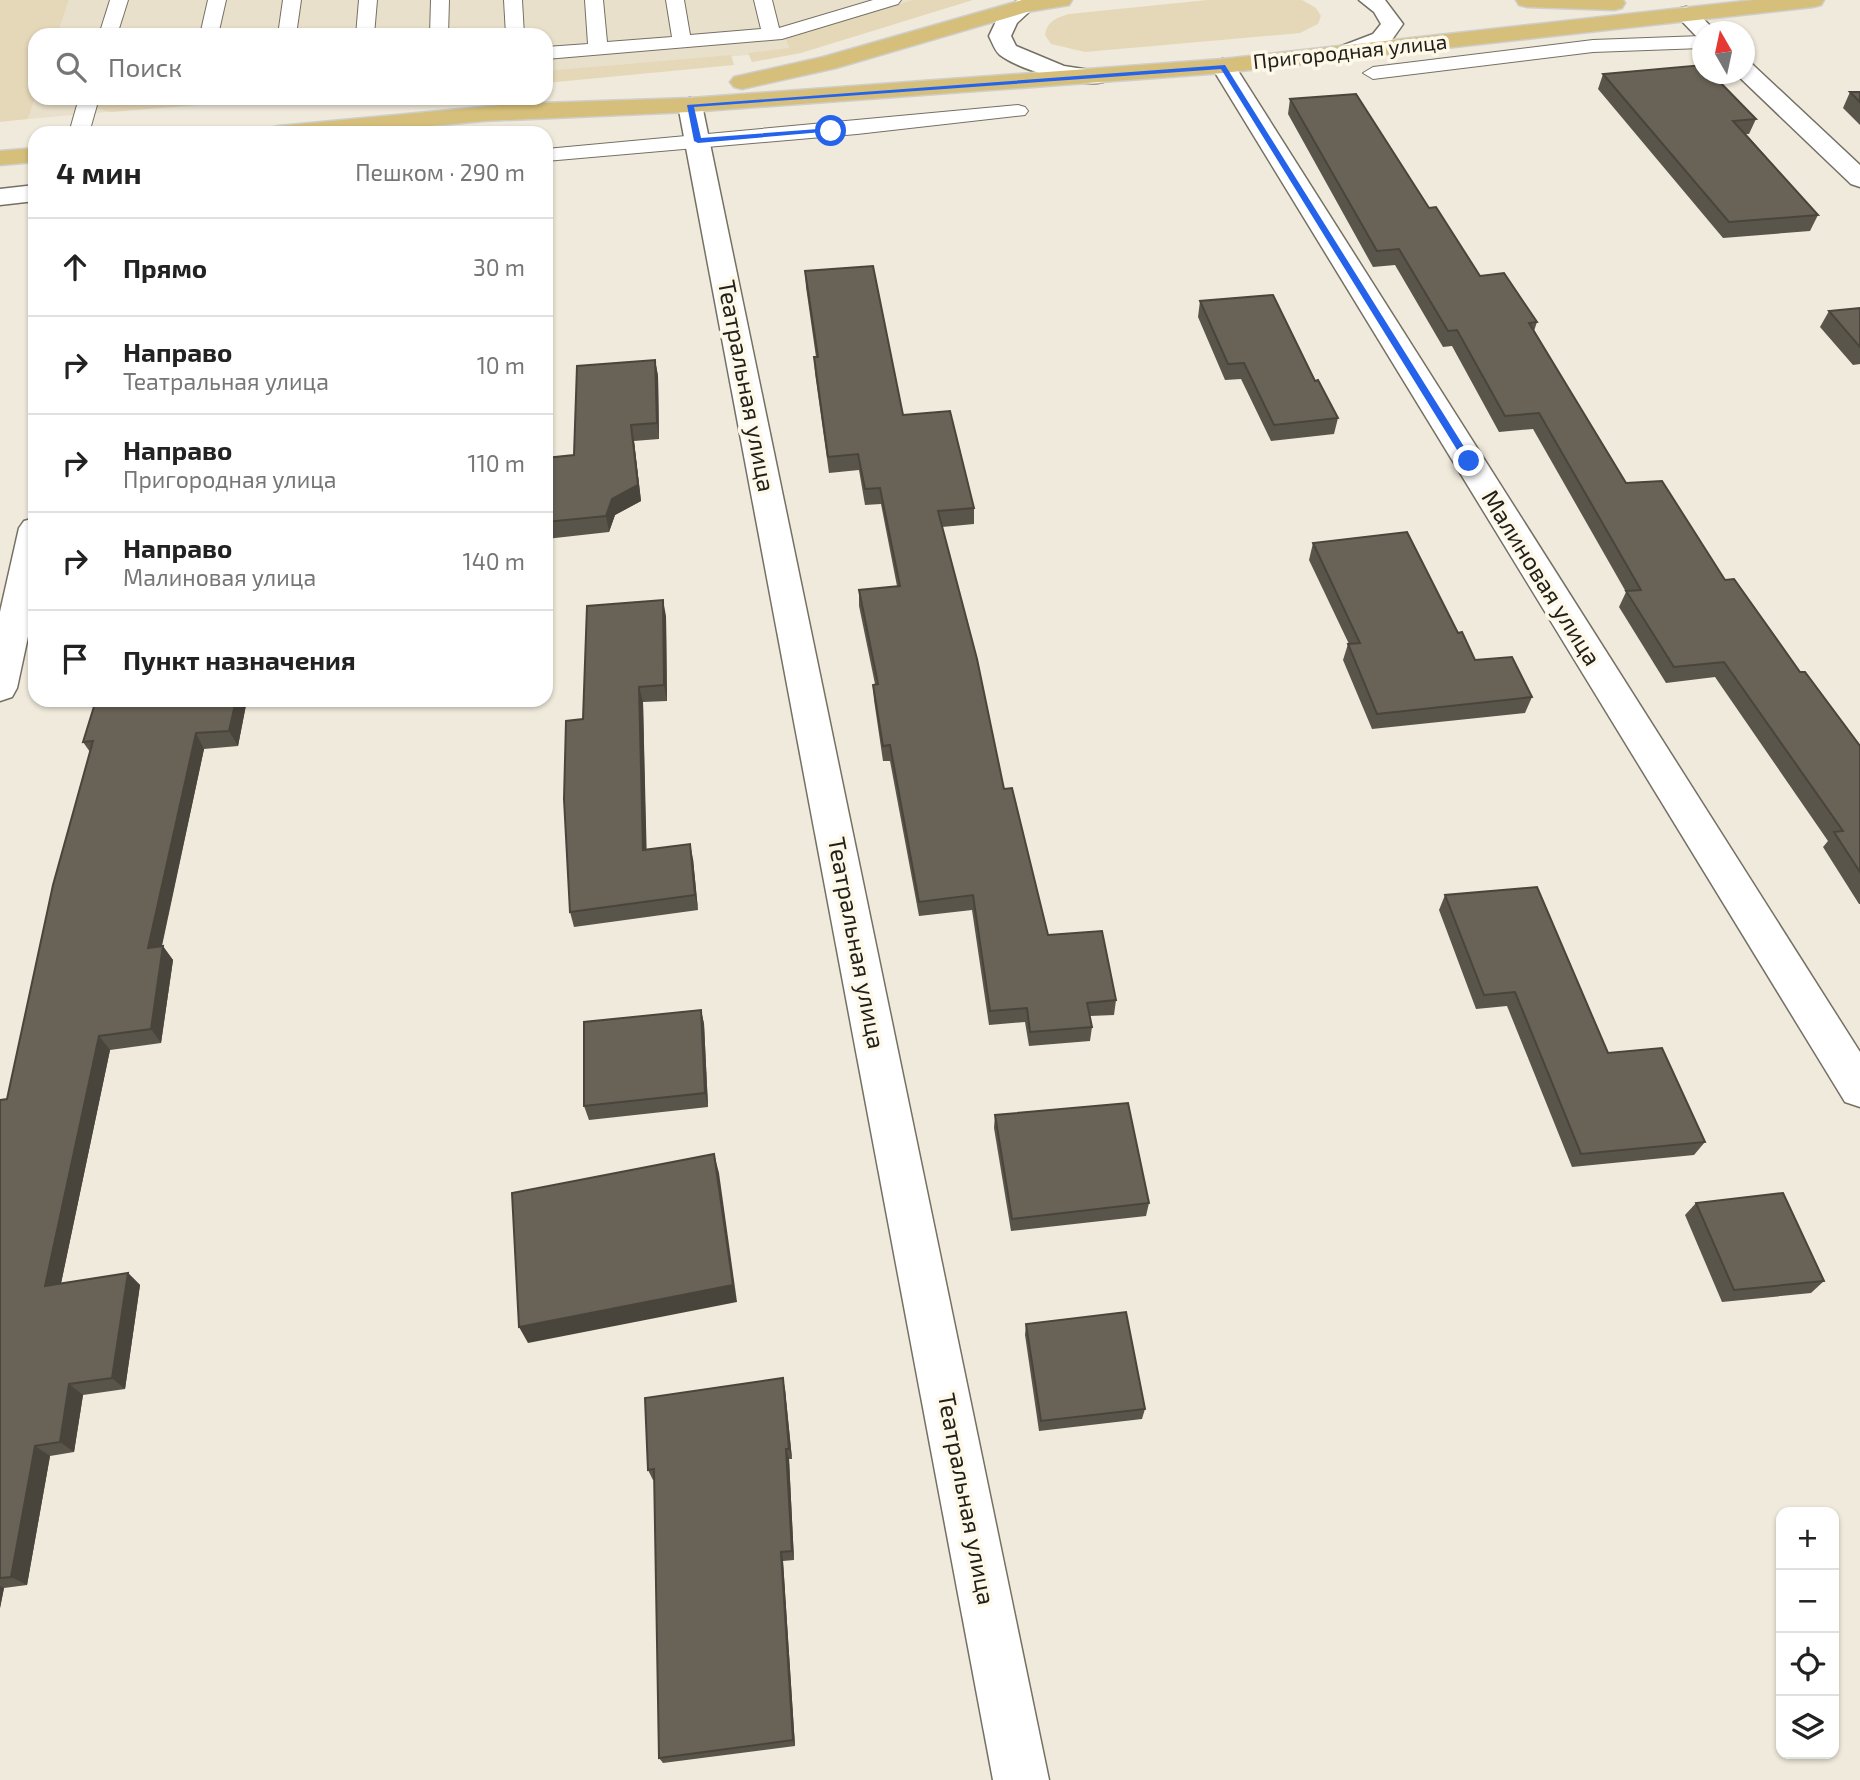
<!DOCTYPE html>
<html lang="ru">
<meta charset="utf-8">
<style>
body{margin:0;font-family:"Exo 2",sans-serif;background:#f6f6f6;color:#222}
.controls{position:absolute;right:21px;bottom:21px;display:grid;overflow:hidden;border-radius:14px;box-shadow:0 2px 5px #0004}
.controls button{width:63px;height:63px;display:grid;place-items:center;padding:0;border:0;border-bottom:2px solid #e0e0e0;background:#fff;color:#222;font:35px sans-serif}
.compass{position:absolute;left:1692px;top:21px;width:63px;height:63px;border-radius:50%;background:#fff;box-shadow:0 2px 5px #0004;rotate:351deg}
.stop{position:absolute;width:21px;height:21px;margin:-16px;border:5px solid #2563eb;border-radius:50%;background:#fff}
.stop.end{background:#2563eb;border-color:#fff;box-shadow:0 2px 7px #0008}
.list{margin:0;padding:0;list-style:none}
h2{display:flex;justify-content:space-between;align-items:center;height:91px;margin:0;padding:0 28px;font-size:30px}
h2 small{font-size:23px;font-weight:400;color:#767676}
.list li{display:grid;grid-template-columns:46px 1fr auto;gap:21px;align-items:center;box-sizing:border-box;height:98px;padding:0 28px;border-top:2px solid #e0e0e0}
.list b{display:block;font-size:26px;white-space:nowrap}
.list p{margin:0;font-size:23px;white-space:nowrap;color:#767676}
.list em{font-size:23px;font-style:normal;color:#767676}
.icon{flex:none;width:38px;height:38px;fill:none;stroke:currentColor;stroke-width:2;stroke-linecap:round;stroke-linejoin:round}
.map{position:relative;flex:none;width:1860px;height:1780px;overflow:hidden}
.search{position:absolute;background:#fff;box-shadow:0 2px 5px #0004;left:28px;top:28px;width:525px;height:77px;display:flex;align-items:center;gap:18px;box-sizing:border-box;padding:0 24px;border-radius:21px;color:#767676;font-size:26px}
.panel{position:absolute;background:#fff;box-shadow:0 2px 5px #0004;left:28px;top:126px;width:525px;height:581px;border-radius:21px}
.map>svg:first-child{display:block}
.built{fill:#e9e0cb}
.green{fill:#e5d8b9}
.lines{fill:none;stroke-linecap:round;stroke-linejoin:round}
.service-casing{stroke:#757064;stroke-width:2}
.minor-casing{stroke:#757064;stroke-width:3}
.tertiary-casing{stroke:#757064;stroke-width:3}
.primary-casing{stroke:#cececd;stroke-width:3}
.service{fill:#fff;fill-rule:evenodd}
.minor{fill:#fff;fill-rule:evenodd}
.tertiary{fill:#fff;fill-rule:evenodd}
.primary{fill:#d6bf7a;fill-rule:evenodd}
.wall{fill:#59554a}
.shaded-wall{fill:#49453c}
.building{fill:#686356;stroke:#49453c;stroke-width:2}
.route{fill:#2563eb}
.labels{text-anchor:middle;stroke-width:7;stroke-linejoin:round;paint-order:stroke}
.far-street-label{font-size:21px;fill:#22201b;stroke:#fef8e9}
.street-label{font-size:24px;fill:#22201b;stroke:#fef8e9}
</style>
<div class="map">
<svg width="1860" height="1780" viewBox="0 0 1860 1780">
<rect width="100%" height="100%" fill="#f0eadc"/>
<g class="built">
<polygon points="69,0 925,0 793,51 546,73 546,35 57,35"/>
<polygon points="35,98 265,98 28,119"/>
</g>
<g class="green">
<polygon points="0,0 69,0 57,35 35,35 35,98 28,119 0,122"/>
<polygon points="913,0 973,0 801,53 752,62 748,53 789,48 786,39"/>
<path d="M1207 0H1302L1316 8 1321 16 1318 24 1300 33 1085 52 1051 44 1045 35C1047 21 1056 18 1069 14Z"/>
<polygon points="731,55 734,65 546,83 546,71"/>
<polygon points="95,98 118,98 119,104 203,98 282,98 111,112 92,107"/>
</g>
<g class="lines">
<defs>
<g id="service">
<polygon points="110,0 128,0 117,35 99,35"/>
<polygon points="208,0 226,0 218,35 200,35"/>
<polygon points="283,0 301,0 296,35 278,35"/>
<polygon points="359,0 377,0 374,35 356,35"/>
<polygon points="431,0 449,0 448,35 430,35"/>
<polygon points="504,0 522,0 524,35 506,35"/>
<polygon points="585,0 603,0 607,42 672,37 666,0 684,0 690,35 761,29 754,0 772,0 779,28 873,0 901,0 898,4 782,39 546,59 546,47 588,44"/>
<polygon points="1702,36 1702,48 1593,52 1373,79 1363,73 1373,67 1593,40"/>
<polygon points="79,98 99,98 89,133 69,133"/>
<polygon points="1018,105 1025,107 1028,111 1025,115 857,134 546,161 546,149"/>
</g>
<g id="minor">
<polygon points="1686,7 1694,9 1716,32 1702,32 1702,38 1697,37 1675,14 1678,9"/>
<polygon points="1223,59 1231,61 1235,66 1860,1052 1860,1107 1845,1102 1211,66 1215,61"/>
<polygon points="1744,62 1752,64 1860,165 1860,187 1851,184 1736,74 1744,74"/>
<polygon points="690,98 698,100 702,105 1049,1780 993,1780 678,105 682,100"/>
<polygon points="35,185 35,201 0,205 0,189"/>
<polygon points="35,518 35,604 17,688 12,697 0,701 0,612 19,528 24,521"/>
</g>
<g id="tertiary">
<path d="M1018 0H1042L1017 23 1011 36 1016 46 1064 66 1103 72 1107 77 1103 82C1080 88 1020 70 1000 55 995 51 992 42 989 36L999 15Z"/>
<polygon points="1359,0 1385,0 1403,24 1389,44 1355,57 1339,57 1336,52 1339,47 1373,34 1381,24 1374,12"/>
</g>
<g id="primary">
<polygon points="1022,0 1072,0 1069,5 1027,12 836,68 742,89 734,87 730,82 734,77 823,57"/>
<polygon points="1516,0 1623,0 1625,3 1622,8 1614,10 1527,7 1519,5"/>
<polygon points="1754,0 1824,0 1821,5 1813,7 1223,73 690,112 484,121 356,133 267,133 270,128 279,126 512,104 690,98 1223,59"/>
<polygon points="35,148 35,162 0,165 0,151"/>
</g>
</defs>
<use href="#service" class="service-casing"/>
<use href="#minor" class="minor-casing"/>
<use href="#tertiary" class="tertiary-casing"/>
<use href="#primary" class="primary-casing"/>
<use href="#service" class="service"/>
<use href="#minor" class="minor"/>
<use href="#tertiary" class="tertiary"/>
<use href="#primary" class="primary"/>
</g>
<g class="wall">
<polygon points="1603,74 1756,119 1749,134 1746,134 1818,215 1810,231 1723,238 1598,89"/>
<polygon points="1850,92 1860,92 1860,125 1843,108"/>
<polygon points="1290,99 1429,208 1480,276 1537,322 1534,331 1626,483 1725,580 1860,746 1860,904 1859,904 1823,847 1828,841 1715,677 1666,683 1619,607 1626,592 1533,429 1499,432 1452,346 1443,347 1395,265 1373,267 1288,114"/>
<polygon points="805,271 903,415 974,508 974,524 942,527 1004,789 1048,935 1116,1000 1114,1015 1090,1016 1092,1027 1090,1041 1029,1046 1025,1022 989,1025 972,910 919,916 890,761 883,761 874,700 873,685 875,684 859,606 859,590 897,586 881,504 865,505 859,470 829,473 815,373 814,357 816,357 806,287"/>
<polygon points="1200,301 1315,381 1338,418 1334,434 1271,441 1241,379 1225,380 1198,317"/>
<polygon points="1860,308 1860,364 1853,365 1820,327 1829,311"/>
<polygon points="655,360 658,376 659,439 634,441 641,501 615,515 609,532 546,539 546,458 574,455"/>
<polygon points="1313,543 1458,633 1475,660 1532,697 1525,713 1372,729 1343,660 1348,644 1349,644 1309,560"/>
<polygon points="666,616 667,701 643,702 646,849 693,859 698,910 574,927 570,912 583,719"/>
<polygon points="96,700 244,700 246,705 238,746 204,749 162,946 173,960 161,1043 110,1050 61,1283 128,1273 140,1285 125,1389 83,1395 74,1452 50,1456 27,1585 4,1588 0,1608 0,1100 7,1099 90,752 83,742"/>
<polygon points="1445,895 1608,1053 1705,1142 1694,1155 1572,1167 1507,1006 1476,1009 1439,910"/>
<polygon points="701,1010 704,1024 708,1107 589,1120 584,1106"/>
<polygon points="995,1115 1149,1203 1146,1216 1011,1231 994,1128"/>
<polygon points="1696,1203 1824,1281 1811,1293 1722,1302 1685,1215"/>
<polygon points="1026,1324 1145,1409 1142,1419 1039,1431 1025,1335"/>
<polygon points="785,1389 792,1459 789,1459 794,1560 783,1561 795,1746 663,1763 659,1758 654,1480 653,1480 648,1470"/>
</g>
<g class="shaded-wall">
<polygon points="655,360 658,376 659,439 657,423"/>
<polygon points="631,425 634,441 641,501 615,515 609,532 606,516"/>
<polygon points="663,600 666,616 667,701 664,685"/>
<polygon points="639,687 643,702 647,865 643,850"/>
<polygon points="236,700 244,700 246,705 238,746 229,731"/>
<polygon points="196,733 204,749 158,962 148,948"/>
<polygon points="690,844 693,859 698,910 695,895"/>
<polygon points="163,946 173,960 161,1043 151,1029"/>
<polygon points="701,1010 704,1024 708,1107 705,1093"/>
<polygon points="99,1036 110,1050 58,1298 45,1286"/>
<polygon points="714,1154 719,1173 737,1302 528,1343 519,1327"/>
<polygon points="128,1273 140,1285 125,1389 112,1378"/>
<polygon points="783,1378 785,1389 792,1459 789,1449"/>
<polygon points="69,1384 83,1395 74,1452 60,1442"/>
<polygon points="35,1446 50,1456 27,1585 11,1577"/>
<polygon points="786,1449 789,1459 794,1560 792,1551"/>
<polygon points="781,1552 783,1561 795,1746 793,1740"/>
<polygon points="0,1586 4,1588 0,1608"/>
</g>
<g class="building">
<polygon points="1703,65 1703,74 1712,74 1756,119 1733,121 1818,215 1729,222 1603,74"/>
<polygon points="1850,92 1860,92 1860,102"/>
<polygon points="1356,94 1429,208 1436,207 1480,276 1504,273 1537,322 1529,323 1626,483 1662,481 1725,580 1734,579 1800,672 1805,672 1860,746 1860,872 1834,832 1843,831 1724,662 1674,667 1626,591 1641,590 1539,413 1505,416 1457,330 1448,331 1399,249 1377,251 1290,99"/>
<polygon points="873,266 903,415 950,411 974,508 938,511 977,659 1004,789 1012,788 1048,935 1102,931 1116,1000 1087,1003 1092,1027 1030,1032 1027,1008 990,1011 973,895 919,902 890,745 883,746 873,685 878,684 859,590 900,586 880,488 865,489 858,454 828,457 814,357 818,357 805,271"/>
<polygon points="1273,295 1315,381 1318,380 1338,418 1274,425 1244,363 1228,364 1200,301"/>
<polygon points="1860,308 1860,347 1829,311"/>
<polygon points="655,360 657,423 631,425 638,485 612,499 606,516 546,522 546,458 574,455 577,366"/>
<polygon points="1407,532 1458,633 1462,632 1475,660 1512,657 1532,697 1377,714 1348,644 1360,643 1313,543"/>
<polygon points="663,600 664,685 639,687 643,850 690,844 695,895 570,912 564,799 566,721 583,719 587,606"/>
<polygon points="96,700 236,700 229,731 196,733 148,948 163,946 151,1029 99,1036 45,1286 128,1273 112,1378 69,1384 60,1442 35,1446 11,1577 0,1578 0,1100 7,1099 53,885 93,741 83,742"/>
<polygon points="1537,887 1608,1053 1662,1048 1705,1142 1581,1154 1515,992 1484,995 1445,895"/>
<polygon points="701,1010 705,1093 584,1106 584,1022"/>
<polygon points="1128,1103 1149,1203 1012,1219 995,1115"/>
<polygon points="714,1154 733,1285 519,1327 512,1193"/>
<polygon points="1783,1193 1824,1281 1734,1290 1696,1203"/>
<polygon points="1126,1312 1145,1409 1041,1421 1026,1324"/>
<polygon points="783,1378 789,1449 786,1449 792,1551 781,1552 793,1740 659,1758 654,1469 648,1470 645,1398"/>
</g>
<polygon class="route" points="1225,65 1473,461 1472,463 1464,461 1221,69 694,107 701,138 831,128 834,131 698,143 694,141 687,105"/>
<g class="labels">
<g class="far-street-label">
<text transform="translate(1350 52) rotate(-6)" y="7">Пригородная улица</text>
</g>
<g class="street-label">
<text transform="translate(746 386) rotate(79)" y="8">Театральная улица</text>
<text transform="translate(1541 578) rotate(58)" y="8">Малиновая улица</text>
<text transform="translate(856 943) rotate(79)" y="8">Театральная улица</text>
<text transform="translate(966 1499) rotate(79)" y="8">Театральная улица</text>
</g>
</g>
</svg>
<div class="controls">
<button>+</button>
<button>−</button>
<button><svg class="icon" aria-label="locate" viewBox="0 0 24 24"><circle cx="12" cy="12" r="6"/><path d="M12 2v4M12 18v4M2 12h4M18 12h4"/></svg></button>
<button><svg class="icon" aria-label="layers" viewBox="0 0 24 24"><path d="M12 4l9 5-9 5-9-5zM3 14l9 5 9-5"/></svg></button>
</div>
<svg class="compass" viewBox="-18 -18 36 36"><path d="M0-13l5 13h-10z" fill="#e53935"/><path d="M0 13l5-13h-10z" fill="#767676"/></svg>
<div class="stop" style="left:831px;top:131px"></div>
<div class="stop end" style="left:1469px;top:461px"></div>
<div class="search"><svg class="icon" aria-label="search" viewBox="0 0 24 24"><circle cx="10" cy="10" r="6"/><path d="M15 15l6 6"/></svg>Поиск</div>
<section class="panel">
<h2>4 мин<small>Пешком · 290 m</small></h2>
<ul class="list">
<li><svg class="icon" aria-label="ahead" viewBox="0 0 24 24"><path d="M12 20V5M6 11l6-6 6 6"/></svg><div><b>Прямо</b></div><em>30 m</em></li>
<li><svg class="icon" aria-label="right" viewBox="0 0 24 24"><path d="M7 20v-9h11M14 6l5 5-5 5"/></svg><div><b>Направо</b><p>Театральная улица</p></div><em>10 m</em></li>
<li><svg class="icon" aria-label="right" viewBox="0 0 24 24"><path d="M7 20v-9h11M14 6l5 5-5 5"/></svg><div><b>Направо</b><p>Пригородная улица</p></div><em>110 m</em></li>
<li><svg class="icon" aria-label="right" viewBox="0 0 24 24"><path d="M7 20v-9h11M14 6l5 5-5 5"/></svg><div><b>Направо</b><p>Малиновая улица</p></div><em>140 m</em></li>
<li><svg class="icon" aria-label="arrive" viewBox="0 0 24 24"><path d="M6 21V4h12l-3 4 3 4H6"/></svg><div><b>Пункт назначения</b></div></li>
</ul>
</section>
</div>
